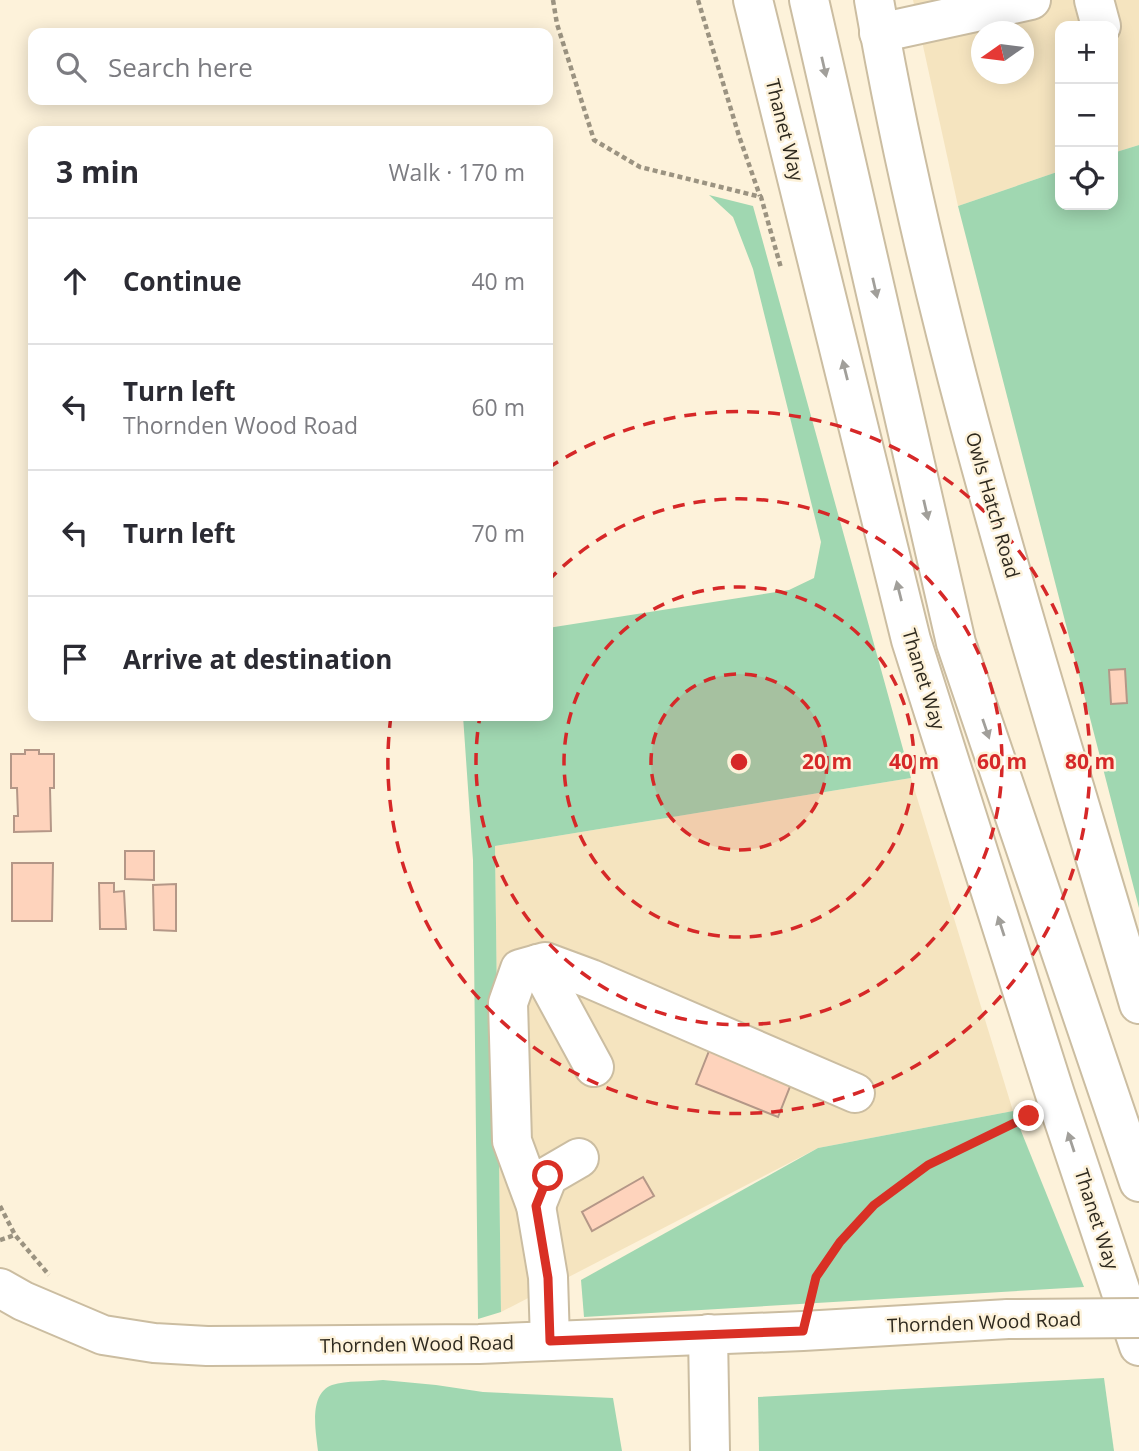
<!DOCTYPE html>
<meta charset="utf-8">
<style>
body{margin:0;font-family:"Open Sans",sans-serif;background:#f2f2f3;color:#2b2b33}
.controls{position:absolute;right:21px;top:21px;display:grid;overflow:hidden;border-radius:14px;box-shadow:0 4px 18px #0003}
.controls button{width:63px;height:63px;display:grid;place-items:center;padding:0;border:0;border-bottom:2px solid #e1e1e2;background:#fff;color:#2b2b33;font:35px sans-serif}
.compass{position:absolute;left:971px;top:21px;width:63px;height:63px;border-radius:50%;background:#fff;box-shadow:0 4px 18px #0003;rotate:256deg}
.stop{position:absolute;width:21px;height:21px;margin:-16px;border:5px solid #d93025;border-radius:50%;background:#fff}
.stop.end{background:#d93025;border-color:#fff;box-shadow:0 2px 7px #0008}
.list{margin:0;padding:0;list-style:none}
h2{display:flex;justify-content:space-between;align-items:center;height:91px;margin:0;padding:0 28px;font-size:30px}
h2 small{font-size:23px;font-weight:400;color:#7c7c81}
.list li{display:grid;grid-template-columns:46px 1fr auto;gap:21px;align-items:center;box-sizing:border-box;height:126px;padding:0 28px;border-top:2px solid #e1e1e2}
.list b{display:block;font-size:26px;white-space:nowrap}
.list p{margin:0;font-size:23px;white-space:nowrap;color:#7c7c81}
.list em{font-size:23px;font-style:normal;color:#7c7c81}
.icon{flex:none;width:38px;height:38px;fill:none;stroke:currentColor;stroke-width:2;stroke-linecap:round;stroke-linejoin:round}
.map{position:relative;flex:none;width:1139px;height:1451px;overflow:hidden}
.search{position:absolute;background:#fff;box-shadow:0 4px 18px #0003;left:28px;top:28px;width:525px;height:77px;display:flex;align-items:center;gap:18px;box-sizing:border-box;padding:0 24px;border-radius:14px;color:#7c7c81;font-size:26px}
.panel{position:absolute;background:#fff;box-shadow:0 4px 18px #0003;left:28px;top:126px;width:525px;height:595px;border-radius:14px}
.map>svg:first-child{display:block}
.built{fill:#f5e4bf;fill-rule:evenodd}
.green{fill:#a0d7b1}
.building{fill:#fed3bc;stroke:#b49787;stroke-width:2}
.lines{fill:none;stroke-linecap:round;stroke-linejoin:round}
.minor-casing{stroke:#cbbda1;stroke-width:42}
.highway-casing{stroke:#cbbda1;stroke-width:42}
.path{stroke:#9b9381;stroke-width:4.5;stroke-dasharray:5 3.5;stroke-linecap:butt}
.minor{stroke:#fff;stroke-width:38}
.highway{stroke:#fff;stroke-width:38}
.minor-bridge-casing{stroke:#cbbda1;stroke-width:42;stroke-linecap:butt}
.minor-bridge{stroke:#fff;stroke-width:38}
.oneway{fill:#a19f9a}
.route{stroke:#d93025;stroke-width:9}
.ring{fill:none;stroke:#d62828;stroke-width:3.5;stroke-dasharray:12 9}
.labels{text-anchor:middle;stroke-width:5;stroke-linejoin:round;paint-order:stroke}
.street-label{font-size:19px;fill:#2e291e;stroke:#fdf2da}
.centre{fill:#d62828;stroke:#fdf2da;stroke-width:3.5}
.ring-label{font-size:21px;text-anchor:middle;font-weight:bold;fill:#d62828;stroke:#fdf2da;stroke-width:5;stroke-linejoin:round;paint-order:stroke}
</style>
<div class="map">
<svg width="1139" height="1451" viewBox="0 0 1139 1451">
<rect width="100%" height="100%" fill="#fdf2da"/>
<g class="built">
<path d="M913 0H1139V145L1113 153V26H1060V171L958 206ZM982 32H1024V74H982Z"/>
<polygon points="911,778 1013,1111 818,1148 501,1312 495,846"/>
</g>
<g class="green">
<polygon points="1139,145 1139,908 958,206 1060,171 1060,205 1113,205 1113,153"/>
<polygon points="709,195 753,206 911,778 495,846 501,1312 478,1319 473,860 463,716 548,716 548,628 789,590 814,578 821,542 753,269 733,217"/>
<polygon points="1013,1111 1084,1287 584,1317 581,1280 818,1148"/>
<polygon points="1104,1378 1114,1451 759,1451 758,1397"/>
<path d="M383 1380 436 1385 483 1392 613 1398 622 1451H318C316 1432 308 1394 332 1385 347 1380 367 1382 383 1380Z"/>
</g>
<g class="building">
<polygon points="1125,669 1127,703 1111,704 1109,670"/>
<polygon points="25,750 39,750 39,754 54,754 54,788 50,788 51,831 14,832 14,816 18,816 17,788 11,788 11,754 25,754"/>
<polygon points="125,851 154,851 154,880 125,879"/>
<polygon points="12,863 53,863 52,921 12,921"/>
<polygon points="99,883 114,883 114,892 124,891 126,929 100,929"/>
<polygon points="176,884 176,931 154,930 153,885"/>
<polygon points="709,1051 791,1084 778,1117 696,1084"/>
<polygon points="643,1177 654,1196 592,1231 582,1212"/>
</g>
<g class="lines">
<defs>
<g id="minor">
<path d="M874 0C933 341 1041 672 1139 1004"/>
<polyline points="1094,0 1101,26"/>
<polyline points="879,33 1031,0"/>
<polyline points="538,964 594,1067"/>
<polyline points="536,1206 548,1176 579,1158"/>
<polyline points="0,1288 23,1301 103,1335 154,1343 207,1346 479,1344 803,1331 1008,1319"/>
<polyline points="708,1334 710,1451"/>
<polyline points="550,1341 548,1277 536,1206 512,1141 508,1003 520,969 545,962 591,979 855,1093"/>
</g>
<g id="highway">
<polyline points="753,0 911,640 1055,1094 1139,1346"/>
<polyline points="809,0 956,643 1139,1182"/>
</g>
</defs>
<use href="#minor" class="minor-casing"/>
<use href="#highway" class="highway-casing"/>
<g class="path">
<polyline points="553,0 557,24 594,140 640,167 761,197 781,268"/>
<polyline points="698,0 739,136 760,196"/>
<polyline points="0,1206 15,1235 49,1275"/>
<polyline points="0,1240 15,1235"/>
<polyline points="810,1300 816,1277 840,1242 874,1205 928,1165 1029,1116"/>
</g>
<use href="#minor" class="minor"/>
<use href="#highway" class="highway"/>
<defs>
<polyline id="minor-bridge" points="1008,1319 1139,1318"/>
</defs>
<use href="#minor-bridge" class="minor-bridge-casing"/>
<use href="#minor-bridge" class="minor-bridge"/>
</g>
<defs><path id="oneway-solid" d="M-6-.8H1V-3.2L6.5 0L1 3.2V.8H-6Z" transform="scale(1.75)"/></defs>
<g class="oneway">
<use href="#oneway-solid" transform="translate(824 67) rotate(77)"/>
<use href="#oneway-solid" transform="translate(875 288) rotate(77)"/>
<use href="#oneway-solid" transform="translate(845 370) rotate(-104)"/>
<use href="#oneway-solid" transform="translate(926 510) rotate(77)"/>
<use href="#oneway-solid" transform="translate(899 591) rotate(-104)"/>
<use href="#oneway-solid" transform="translate(986 729) rotate(71)"/>
<use href="#oneway-solid" transform="translate(1001 926) rotate(-108)"/>
<use href="#oneway-solid" transform="translate(1071 1142) rotate(-108)"/>
</g>
<g class="lines">
<polyline class="route" points="548,1176 536,1206 548,1278 550,1341 803,1331 816,1277 840,1242 874,1205 928,1165 1029,1116"/>
</g>
<circle cx="739" cy="762" r="88" fill="#d62828" fill-opacity=".12"/>
<g class="ring">
<circle cx="739" cy="762" r="88"/>
<circle cx="739" cy="762" r="175"/>
<path d="M548 581A263 263 0 1 1 480 716"/>
<path d="M548 468A351 351 0 1 1 391 716"/>
</g>
<g class="labels">
<g class="street-label">
<text transform="translate(785 130) rotate(76)" y="7">Thanet Way</text>
<text transform="translate(993 505) rotate(74)" y="7">Owls Hatch Road</text>
<text transform="translate(924 679) rotate(73)" y="7">Thanet Way</text>
<text transform="translate(1097 1219) rotate(72)" y="7">Thanet Way</text>
<text transform="translate(984 1322) rotate(-2)" y="7">Thornden Wood Road</text>
<text transform="translate(417 1344) rotate(-1)" y="7">Thornden Wood Road</text>
</g>
</g>
<circle cx="739" cy="762" r="10" class="centre"/>
<g class="ring-label">
<text x="827" y="769">20 m</text>
<text x="914" y="769">40 m</text>
<text x="1002" y="769">60 m</text>
<text x="1090" y="769">80 m</text>
</g>
</svg>
<div class="controls">
<button>+</button>
<button>−</button>
<button><svg class="icon" aria-label="locate" viewBox="0 0 24 24"><circle cx="12" cy="12" r="6"/><path d="M12 2v4M12 18v4M2 12h4M18 12h4"/></svg></button>
</div>
<svg class="compass" viewBox="-18 -18 36 36"><path d="M0-13l5 13h-10z" fill="#e53935"/><path d="M0 13l5-13h-10z" fill="#7c7c81"/></svg>
<div class="stop" style="left:548px;top:1176px"></div>
<div class="stop end" style="left:1029px;top:1116px"></div>
<div class="search"><svg class="icon" aria-label="search" viewBox="0 0 24 24"><circle cx="10" cy="10" r="6"/><path d="M15 15l6 6"/></svg>Search here</div>
<section class="panel">
<h2>3 min<small>Walk · 170 m</small></h2>
<ul class="list">
<li><svg class="icon" aria-label="ahead" viewBox="0 0 24 24"><path d="M12 20V5M6 11l6-6 6 6"/></svg><div><b>Continue</b></div><em>40 m</em></li>
<li><svg class="icon" aria-label="left" viewBox="0 0 24 24"><path d="M17 20v-9H6M10 6l-5 5 5 5"/></svg><div><b>Turn left</b><p>Thornden Wood Road</p></div><em>60 m</em></li>
<li><svg class="icon" aria-label="left" viewBox="0 0 24 24"><path d="M17 20v-9H6M10 6l-5 5 5 5"/></svg><div><b>Turn left</b></div><em>70 m</em></li>
<li><svg class="icon" aria-label="arrive" viewBox="0 0 24 24"><path d="M6 21V4h12l-3 4 3 4H6"/></svg><div><b>Arrive at destination</b></div></li>
</ul>
</section>
</div>
